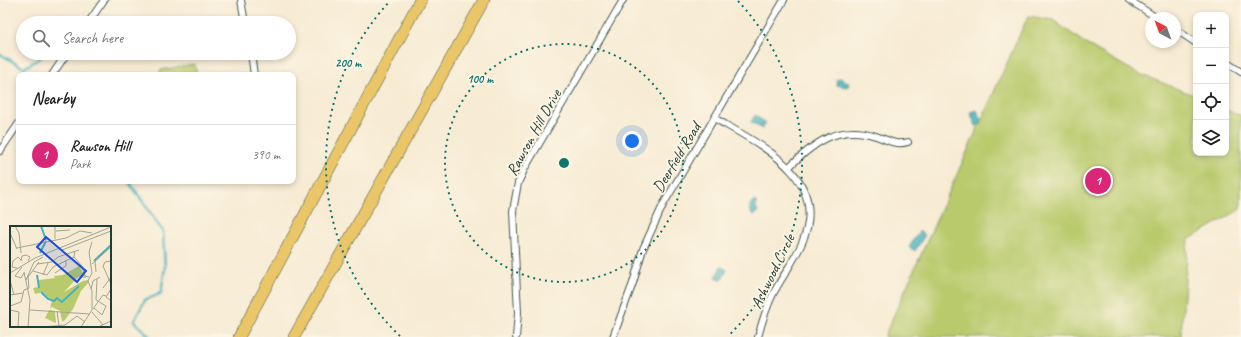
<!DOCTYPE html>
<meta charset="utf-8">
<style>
body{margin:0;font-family:Caveat,sans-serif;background:#f6f6f6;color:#222}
.controls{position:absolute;right:12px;top:12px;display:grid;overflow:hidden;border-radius:8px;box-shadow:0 2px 6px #0003}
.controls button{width:36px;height:36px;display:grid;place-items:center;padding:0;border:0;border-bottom:1px solid #e0e0e0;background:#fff;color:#222;font:20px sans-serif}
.compass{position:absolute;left:1145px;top:12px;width:36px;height:36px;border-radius:50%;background:#fff;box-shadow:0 2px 6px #0003;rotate:319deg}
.you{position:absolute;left:632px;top:141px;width:14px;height:14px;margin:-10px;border:3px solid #fff;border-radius:50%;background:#1a73e8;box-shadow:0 0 0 6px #1a73e833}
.badge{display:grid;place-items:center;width:26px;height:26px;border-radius:50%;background:#db2777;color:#fff;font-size:13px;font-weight:700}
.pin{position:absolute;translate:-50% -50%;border:2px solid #fff;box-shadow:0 1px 4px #0006}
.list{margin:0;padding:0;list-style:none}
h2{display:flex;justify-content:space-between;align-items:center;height:52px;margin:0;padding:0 16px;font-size:17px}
h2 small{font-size:13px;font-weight:400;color:#767676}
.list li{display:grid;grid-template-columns:26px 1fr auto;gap:12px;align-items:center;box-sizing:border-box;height:60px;padding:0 16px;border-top:1px solid #e0e0e0}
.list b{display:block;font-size:15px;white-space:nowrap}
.list p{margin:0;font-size:13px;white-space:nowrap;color:#767676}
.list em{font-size:13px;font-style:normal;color:#767676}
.icon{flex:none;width:22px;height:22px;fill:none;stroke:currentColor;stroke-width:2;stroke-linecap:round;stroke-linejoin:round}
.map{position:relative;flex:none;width:1241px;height:337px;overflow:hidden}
.search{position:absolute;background:#fff;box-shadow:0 2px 6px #0003;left:16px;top:16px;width:280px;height:44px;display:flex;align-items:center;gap:10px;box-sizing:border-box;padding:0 14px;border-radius:22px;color:#767676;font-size:15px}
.panel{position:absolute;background:#fff;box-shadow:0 2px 6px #0003;left:16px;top:72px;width:280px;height:112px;border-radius:8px}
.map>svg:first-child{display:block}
.green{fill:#b9ca6d;stroke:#6c8450}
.water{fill:#44b2bf;stroke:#32787a}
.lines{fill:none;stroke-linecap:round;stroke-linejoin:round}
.stream{stroke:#44b2bf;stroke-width:2.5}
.street-casing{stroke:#3f574c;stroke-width:8}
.highway-casing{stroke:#3f574c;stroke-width:12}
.street{stroke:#fff;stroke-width:6}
.highway{stroke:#ebc669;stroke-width:11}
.ring{fill:none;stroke:#0f766e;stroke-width:2;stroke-dasharray:2 4}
.labels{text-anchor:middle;stroke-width:4;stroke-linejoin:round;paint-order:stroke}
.street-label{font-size:16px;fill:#1f3d34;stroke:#fcf5e5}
.inset-river{fill:none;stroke:#44b2bf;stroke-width:2}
.inset-road{fill:none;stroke:#a1a593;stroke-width:1}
.view{fill:#1d4ed8;fill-opacity:0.15;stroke:#1d4ed8;stroke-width:2}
.inset-edge{fill:none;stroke:#1f3d34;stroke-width:2}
.centre{fill:#0f766e;stroke:#fcf5e5;stroke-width:2}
.ring-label{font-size:12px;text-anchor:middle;font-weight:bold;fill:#0f766e;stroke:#fcf5e5;stroke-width:4;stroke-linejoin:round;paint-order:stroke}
</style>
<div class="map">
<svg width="1241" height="337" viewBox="0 0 1241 337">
<rect width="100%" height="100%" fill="#fcf5e5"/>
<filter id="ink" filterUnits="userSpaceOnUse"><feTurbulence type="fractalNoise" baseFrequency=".025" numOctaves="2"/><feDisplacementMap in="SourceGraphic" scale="8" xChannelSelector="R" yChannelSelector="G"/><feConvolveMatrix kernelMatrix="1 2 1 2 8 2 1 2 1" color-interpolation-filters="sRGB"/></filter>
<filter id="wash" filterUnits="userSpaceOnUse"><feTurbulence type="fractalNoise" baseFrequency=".012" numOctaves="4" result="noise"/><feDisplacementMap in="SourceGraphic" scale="16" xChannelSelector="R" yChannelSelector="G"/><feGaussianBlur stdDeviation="0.9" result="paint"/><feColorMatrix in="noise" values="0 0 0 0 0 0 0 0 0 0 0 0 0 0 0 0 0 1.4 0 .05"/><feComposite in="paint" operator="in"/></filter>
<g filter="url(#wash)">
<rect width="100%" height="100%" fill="#f7ebd3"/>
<g class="green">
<polygon points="1028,16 1053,20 1086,44 1137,73 1196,96 1196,153 1226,153 1226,110 1236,114 1241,115 1241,209 1188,240 1181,337 884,337"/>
<polygon points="195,64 197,75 161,75 160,70"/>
</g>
<g class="water">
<polygon points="840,78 848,82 849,85 847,87 837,85 836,80"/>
<polygon points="977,110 982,124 976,126 970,112"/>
<polygon points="755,115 766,123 762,129 751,122"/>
<path d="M753 201 756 202V208L758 211 755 215 752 214C749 209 749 204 753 201Z"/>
<polygon points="919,231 925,235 915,251 909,247"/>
<polygon points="721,266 727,270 722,280 716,277"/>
</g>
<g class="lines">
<g class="stream">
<polyline points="0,54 24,68 45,55"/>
<polyline points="73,73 75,75"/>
<polyline points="129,181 163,232 165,268 161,293 145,300 134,321 150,337"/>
</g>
</g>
</g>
<g filter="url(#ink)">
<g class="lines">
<defs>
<g id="street">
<polyline points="241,0 245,23"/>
<polyline points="1129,0 1157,18"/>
<polyline points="88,23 104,0"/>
<polyline points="1175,29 1196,43"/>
<polyline points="251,53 254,75"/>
<polyline points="1226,62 1241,72"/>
<polyline points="52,75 67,53"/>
<path d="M714 118C760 145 831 176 802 243 794 261 782 277 773 294 766 308 762 322 758 337"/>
<polyline points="0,151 19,123"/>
<path d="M789 167C814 143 839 123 876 136 888 140 896 146 908 142"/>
<polyline points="516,337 518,313 513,211 518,183 525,168 623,0"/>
<polyline points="613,337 633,283 643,249 663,205 784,0"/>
</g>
<g id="highway">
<polyline points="239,337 420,0"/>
<polyline points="294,337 484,0"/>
</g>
</defs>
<use href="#street" class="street-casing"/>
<use href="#highway" class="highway-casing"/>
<use href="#street" class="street"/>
<use href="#highway" class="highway"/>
</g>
</g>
<g class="ring">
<circle cx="564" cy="163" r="119"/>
<path d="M400 336A238 238 0 0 1 390 1M738 1A238 238 0 0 1 728 336"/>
</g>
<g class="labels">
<g class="street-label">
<text transform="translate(533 132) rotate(-61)" y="6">Rawson Hill Drive</text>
<text transform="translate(676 157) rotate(-59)" y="6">Deerfield Road</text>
<text transform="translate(772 271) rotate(-64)" y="6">Ashwood Circle</text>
</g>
</g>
<g transform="translate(10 226)">
<rect width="101" height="101" fill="#f7ebd3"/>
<path d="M69 40 76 52 68 51 54 66 73 55 78 54V57L71 65 63 83 54 95H52L50 85 42 81 40 83 42 74 32 68 33 66 25 68 23 62 29 61V54L45 52 44 50 53 49ZM39 84 45 85 46 97 35 92Z" fill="#b9ca6d"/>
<path class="inset-river" d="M31 0 36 14M30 27 36 15M84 35 101 19M27 49 29 62M31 66 38 73 44 75 47 72 52 76 69 60"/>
<path class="inset-road" d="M5 0 9 7 11 27M46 5 60 4M0 7 7 23M45 13V0M7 22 56 12 70 5 82 7M52 24 101 5M64 31 72 40 75 50 79 51M85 34 86 46M11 35 12 30 16 29 20 31 18 35M101 35 95 36 93 40 101 58M27 38 42 36 48 31 69 24M82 38 101 21M12 41 5 50 11 52 14 47M7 42 2 41 3 35 8 31 11 34M23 45 37 49 43 41 64 31 65 25M14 46 20 74 18 101M0 47 25 32 101 1M45 47 56 40V34M33 49 38 37M0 54 4 69M16 54 24 36 33 31M93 62 101 51M81 63 83 55 90 51M101 63 96 71 101 75M0 69 13 67M0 80 11 76 14 64 19 62 18 51 29 36M84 82 92 89 96 80 86 74 87 53M83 83 93 69 96 70M0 84 9 86 8 101M20 84 80 88M47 85 49 100M82 86 93 99M32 101 55 99 67 90 75 96M71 101 82 84V65L78 55 82 47 79 26 82 16M88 101 101 95"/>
<path class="view" d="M36 11 76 45 67 56 27 21Z"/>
<rect width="101" height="101" class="inset-edge"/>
</g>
<circle cx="564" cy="163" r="6" class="centre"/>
<g class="ring-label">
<text x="348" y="67">200 m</text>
<text x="480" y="83">100 m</text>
</g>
</svg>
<div class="controls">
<button>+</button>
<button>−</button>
<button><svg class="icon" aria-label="locate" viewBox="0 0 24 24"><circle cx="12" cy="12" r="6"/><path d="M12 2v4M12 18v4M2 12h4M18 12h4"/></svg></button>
<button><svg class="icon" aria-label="layers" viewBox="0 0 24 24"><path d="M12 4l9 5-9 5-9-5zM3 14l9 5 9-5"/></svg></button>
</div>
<svg class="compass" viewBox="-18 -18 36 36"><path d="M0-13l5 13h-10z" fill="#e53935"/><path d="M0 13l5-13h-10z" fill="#767676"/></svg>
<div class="you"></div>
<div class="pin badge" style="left:1098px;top:181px">1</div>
<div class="search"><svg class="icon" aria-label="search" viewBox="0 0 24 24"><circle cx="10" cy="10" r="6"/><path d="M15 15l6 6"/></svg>Search here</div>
<section class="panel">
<h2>Nearby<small></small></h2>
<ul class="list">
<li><span class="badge">1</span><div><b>Rawson Hill</b><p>Park</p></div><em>390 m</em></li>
</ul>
</section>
</div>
